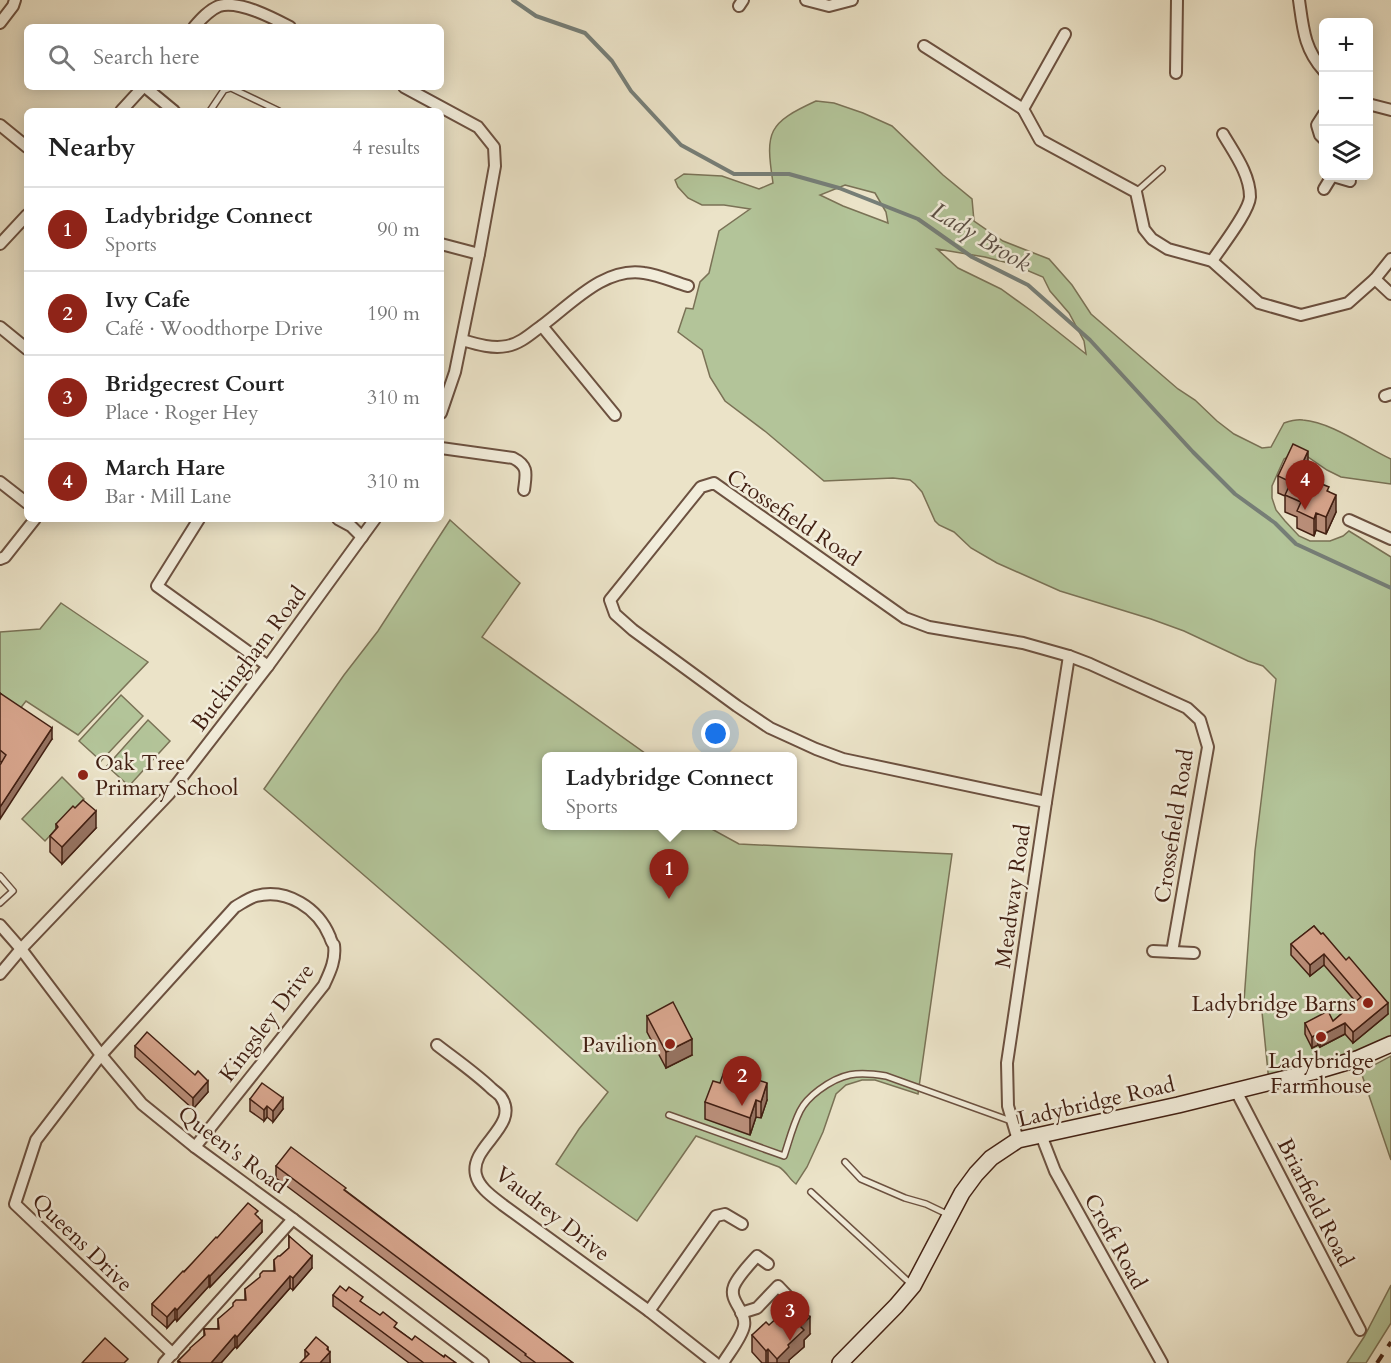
<!DOCTYPE html>
<meta charset="utf-8">
<style>
body{margin:0;font-family:Cardo,serif;background:#f6f6f6;color:#222}
.controls{position:absolute;right:18px;top:18px;display:grid;overflow:hidden;border-radius:9px;box-shadow:0 3px 15px #0003}
.controls button{width:54px;height:54px;display:grid;place-items:center;padding:0;border:0;border-bottom:2px solid #e0e0e0;background:#fff;color:#222;font:30px sans-serif}
.you{position:absolute;left:716px;top:734px;width:21px;height:21px;margin:-15px;border:4px solid #fff;border-radius:50%;background:#1a73e8;box-shadow:0 0 0 9px #1a73e833}
.badge{display:grid;place-items:center;width:39px;height:39px;border-radius:50%;background:#8f2418;color:#fff;font-size:20px;font-weight:700}
.pin{position:absolute;translate:-50% -50px;filter:drop-shadow(0 2px 3px #0008)}
.pin::after{content:'';position:absolute;top:32px;width:21px;height:18px;background:inherit;clip-path:polygon(0 0,100% 0,50% 100%)}
.popup{position:absolute;left:542px;top:752px;width:255px;height:78px;box-sizing:border-box;display:grid;place-content:center;border-radius:9px;background:#fff;filter:drop-shadow(0 2px 4px #0005);font-size:20px;white-space:nowrap;color:#767676}
.popup b{font-size:22px;color:#222}
.popup::after{content:'';position:absolute;left:50%;top:100%;margin-left:-12px;border:12px solid transparent;border-top-color:#fff}
.list{margin:0;padding:0;list-style:none}
h2{display:flex;justify-content:space-between;align-items:center;height:78px;margin:0;padding:0 24px;font-size:26px}
h2 small{font-size:20px;font-weight:400;color:#767676}
.list li{display:grid;grid-template-columns:39px 1fr auto;gap:18px;align-items:center;box-sizing:border-box;height:84px;padding:0 24px;border-top:2px solid #e0e0e0}
.list b{display:block;font-size:22px;white-space:nowrap}
.list p{margin:0;font-size:20px;white-space:nowrap;color:#767676}
.list em{font-size:20px;font-style:normal;color:#767676}
.icon{flex:none;width:33px;height:33px;fill:none;stroke:currentColor;stroke-width:2;stroke-linecap:round;stroke-linejoin:round}
.map{position:relative;flex:none;width:1391px;height:1363px;overflow:hidden}
.search{position:absolute;background:#fff;box-shadow:0 3px 15px #0003;left:24px;top:24px;width:420px;height:66px;display:flex;align-items:center;gap:15px;box-sizing:border-box;padding:0 21px;border-radius:9px;color:#767676;font-size:22px}
.panel{position:absolute;background:#fff;box-shadow:0 3px 15px #0003;left:24px;top:108px;width:420px;height:414px;border-radius:9px}
.map>svg:first-child{display:block}
.green{fill:#b3c499;stroke:#7a7256;stroke-width:1.5;fill-rule:evenodd}
.lines{fill:none;stroke-linecap:round;stroke-linejoin:round}
.stream{stroke:#767e77;stroke-width:4}
.lane-casing{stroke:#6c5140;stroke-width:8}
.street-casing{stroke:#6c5140;stroke-width:14}
.secondary-casing{stroke:#422013;stroke-width:18}
.lane{stroke:#f2eddb;stroke-width:5}
.street{stroke:#f2eddb;stroke-width:10}
.secondary{stroke:#f2eddb;stroke-width:15}
.rail{stroke:#422013;stroke-width:4;stroke-dasharray:10 10;stroke-linecap:butt}
.wall{fill:#ba8f7a;stroke:#422013;stroke-width:1.5}
.shaded-wall{fill:#977463;stroke:#422013;stroke-width:1.5}
.building{fill:#d8a68e;stroke:#422013;stroke-width:1.5}
.poi-dot{fill:#8f2418;stroke:#f2eddb;stroke-width:2}
.labels{text-anchor:middle;stroke-width:5;stroke-linejoin:round;paint-order:stroke}
.street-label{font-size:22px;fill:#422013;stroke:#f2eddb}
.poi-label{font-size:22px;fill:#422013;stroke:#f2eddb;text-anchor:end}
.water-label{font-size:24px;font-style:italic;fill:#5c4f45;stroke:#f2eddb}
</style>
<div class="map">
<svg width="1391" height="1363" viewBox="0 0 1391 1363">
<rect width="100%" height="100%" fill="#ebe3c8"/>
<filter id="stains"><feTurbulence type="fractalNoise" baseFrequency=".00333" numOctaves="4"/><feColorMatrix values="0 0 0 0 .2 0 0 0 0 .09 0 0 0 0 .02 0 0 0 .5 -.17"/></filter>
<radialGradient id="worn" r=".72"><stop offset=".6" stop-color="#630" stop-opacity="0"/><stop offset="1" stop-color="#630" stop-opacity=".3"/></radialGradient>
<g class="green">
<path d="M816 101 834 103 863 113 892 126 943 175 972 199 974 221 1003 241 1049 259 1072 285 1091 314 1178 389 1195 400 1217 421 1234 434 1262 448 1271 447 1284 423C1290 421 1297 419 1303 420 1331 422 1365 447 1391 459V484L1341 477 1327 470 1305 455 1293 454 1284 459 1272 486V498L1276 510 1285 521 1299 536 1310 541H1330L1343 536 1349 531 1391 557V1044L1269 1082 1261 1002 1244 1001 1255 851 1276 679 1263 666 1248 661 1184 631 1151 619 1060 591 997 563 971 548 954 532 939 525 935 521 922 492 915 484 910 480 893 478 824 481 766 432 725 401 710 377 702 350 678 332 686 308 693 309 700 282 709 273 719 231 750 209 724 205H702L688 198 678 187 675 180 684 174 722 176 759 189 773 183C765 131 768 123 816 101ZM845 185 875 193 886 212 888 223 843 206 820 195ZM937 249 985 257 1012 264 1043 277 1050 291 1069 313 1084 341 1086 354 1033 312 1001 289 958 268Z"/>
<path d="M450 520 520 583 482 637 649 756H546V826H708V827L739 844 952 854 918 1094 875 1080H862L846 1085 836 1094 823 1132 807 1167 796 1184C789 1179 787 1172 779 1167L696 1136 637 1221 556 1164 579 1129 608 1092C496 988 380 889 264 789L344 675 378 631Z"/>
<polygon points="61,603 148,662 78,735 26,701 19,710 0,698 0,632 40,629"/>
<polygon points="121,695 143,716 101,761 79,741"/>
<polygon points="148,720 170,741 129,786 107,766"/>
<polygon points="62,777 84,799 45,841 22,819"/>
<polygon points="1391,1056 1391,1160 1361,1072"/>
<polygon points="1391,1285 1391,1323 1366,1363 1347,1363 1364,1337"/>
</g>
<g class="lines">
<polyline class="stream" points="513,0 536,16 585,33 612,61 631,91 681,145 734,174 789,174 839,188 918,219 972,257 1028,285 1090,340 1193,452 1235,494 1275,523 1296,544 1391,588"/>
<defs>
<g id="lane">
<polyline points="210,111 224,90 231,88 279,111"/>
<polyline points="1136,192 1162,169"/>
<polyline points="0,876 13,891 0,903"/>
<path d="M669 1115 784 1156C789 1141 793 1125 800 1111 804 1103 811 1096 819 1090 842 1073 857 1071 886 1076L1011 1121"/>
<polyline points="845,1162 861,1179 905,1198 926,1204 949,1215"/>
<polyline points="811,1192 912,1285"/>
</g>
<g id="street">
<polyline points="806,0 829,6 852,0"/>
<path d="M1299 0C1303 28 1304 49 1324 71"/>
<polyline points="739,6 743,0"/>
<polyline points="0,23 13,6 15,0"/>
<path d="M194 27C201 19 209 10 219 6 239 0 273 18 290 27"/>
<polyline points="1065,34 1023,109 1040,140 1136,192 1144,229 1152,239 1168,249 1212,261 1259,303 1301,315 1348,303 1375,279 1391,259"/>
<polyline points="924,46 1023,109"/>
<polyline points="1176,73 1177,0"/>
<polyline points="145,87 174,111"/>
<polyline points="404,87 478,127 494,147 495,166 479,254 455,372 441,413"/>
<polyline points="1368,104 1391,110"/>
<polyline points="121,111 143,87"/>
<polyline points="1324,114 1317,125 1320,135 1324,139"/>
<polyline points="0,125 27,147"/>
<polyline points="1333,176 1350,181"/>
<polyline points="1324,189 1332,176"/>
<polyline points="0,244 27,215"/>
<polyline points="441,244 479,254"/>
<path d="M1212 261C1221 247 1249 212 1250 197 1250 174 1234 153 1223 134"/>
<polyline points="1375,279 1391,294"/>
<polyline points="542,326 615,415"/>
<polyline points="0,327 27,349"/>
<path d="M462 340C476 344 492 349 507 346 518 344 527 337 536 330 567 309 602 266 644 273 659 275 674 282 688 286"/>
<polyline points="1385,396 1391,394"/>
<path d="M441 448 513 458C529 466 526 474 524 490"/>
<polyline points="0,482 27,503"/>
<polyline points="199,519 157,586 268,666"/>
<polyline points="338,519 351,526 362,537"/>
<polyline points="1349,520 1391,539"/>
<polyline points="0,559 5,557 35,519"/>
<polyline points="1046,802 843,759 816,749 792,738 770,728 737,706 633,630 615,614 610,600 701,487 714,483 905,618 929,627 1023,643 1069,656 1090,664 1187,708 1200,720 1208,747 1172,952"/>
<polyline points="0,925 21,949 101,1055 142,1104 195,1147 293,1219 483,1363"/>
<polyline points="1153,951 1194,953"/>
<polyline points="0,974 21,949 169,794 268,666 375,519"/>
<path d="M437 1045C455 1059 474 1072 491 1088 494 1091 499 1094 501 1097 521 1126 469 1146 476 1175 479 1188 493 1197 503 1205L649 1311 715 1363"/>
<polyline points="1236,1091 1360,1330"/>
<polyline points="1041,1135 1055,1171 1162,1363"/>
<polyline points="1018,1140 1008,1106 1007,1063 1046,802 1069,656"/>
<polyline points="649,1311 716,1216 725,1214 742,1224"/>
<polyline points="741,1313 757,1308 778,1286 800,1309"/>
<path d="M173 1354 15 1204 36 1140 101 1055 235 907C242 903 249 898 256 896 287 888 318 908 330 937 330 938 333 945 334 945 336 960 330 972 324 985L195 1147"/>
<polyline points="164,1363 293,1219"/>
<path d="M723 1363C729 1353 742 1337 744 1326 747 1311 728 1301 734 1286 738 1276 750 1264 757 1256L768 1264"/>
</g>
<polyline id="secondary" points="840,1363 896,1306 913,1286 962,1193 976,1174 991,1158 1018,1140 1178,1105 1320,1070 1357,1059 1391,1044"/>
</defs>
<use href="#lane" class="lane-casing"/>
<use href="#street" class="street-casing"/>
<use href="#secondary" class="secondary-casing"/>
<use href="#lane" class="lane"/>
<use href="#street" class="street"/>
<use href="#secondary" class="secondary"/>
<polyline class="rail" points="1377,1363 1391,1342"/>
</g>
<g class="wall">
<polygon points="1308,466 1316,482 1329,492 1336,512 1326,534 1316,530 1314,536 1297,528 1297,517 1285,512 1285,496 1278,493 1278,476"/>
<polygon points="0,693 52,739 1,762 0,762"/>
<polygon points="56,824 96,828 62,864 50,852 50,836 56,829"/>
<polygon points="1314,926 1388,1014 1353,1043 1345,1034 1320,1047 1318,1045 1312,1048 1305,1034 1305,1023 1333,1021 1356,1002 1324,965 1310,976 1291,955 1291,944"/>
<polygon points="647,1016 692,1055 666,1068 647,1032"/>
<polygon points="135,1046 208,1092 193,1109 135,1057"/>
<polygon points="250,1099 283,1109 273,1122 267,1117 264,1121 250,1111"/>
<polygon points="767,1100 761,1118 756,1117 750,1135 705,1119 705,1102"/>
<polygon points="276,1166 346,1191 573,1363 522,1363 276,1178"/>
<polygon points="258,1217 262,1232 210,1287 209,1286 177,1321 175,1319 167,1328 152,1315 152,1304 217,1238"/>
<polygon points="289,1236 312,1268 293,1290 290,1288 237,1348 235,1347 221,1363 178,1363 178,1361 204,1336 204,1329 218,1329 218,1319 245,1300 245,1289 274,1271 274,1260 280,1256 289,1248"/>
<polygon points="346,1291 412,1340 456,1363 409,1363 333,1306 333,1295"/>
<polygon points="769,1325 810,1334 804,1340 804,1347 789,1360 789,1363 762,1363 752,1352 752,1335"/>
<polygon points="305,1350 328,1350 330,1363 305,1358"/>
</g>
<g class="shaded-wall">
<polygon points="1308,451 1308,467 1302,464"/>
<polygon points="1316,470 1316,487 1312,480"/>
<polygon points="1336,495 1336,512 1326,534 1326,517"/>
<polygon points="1316,513 1316,530 1314,536 1314,519"/>
<polygon points="52,728 52,739 0,819 0,807"/>
<polygon points="96,811 96,828 62,864 62,847"/>
<polygon points="1324,954 1324,965 1310,976 1310,965"/>
<polygon points="1388,1003 1388,1014 1353,1043 1353,1032"/>
<polygon points="1345,1023 1345,1034 1320,1047 1320,1036"/>
<polygon points="1318,1034 1318,1045 1312,1048 1312,1037"/>
<polygon points="692,1039 692,1055 666,1068 666,1052"/>
<polygon points="208,1081 208,1092 193,1109 193,1098"/>
<polygon points="767,1083 767,1100 761,1118 761,1102"/>
<polygon points="283,1098 283,1109 273,1122 273,1111"/>
<polygon points="756,1100 756,1117 750,1135 750,1118"/>
<polygon points="267,1106 267,1117 264,1121 264,1110"/>
<polygon points="262,1221 262,1232 210,1287 210,1276"/>
<polygon points="312,1256 312,1268 293,1290 293,1278"/>
<polygon points="209,1275 209,1286 177,1321 177,1310"/>
<polygon points="290,1276 290,1288 237,1348 237,1337"/>
<polygon points="175,1308 175,1319 167,1328 167,1317"/>
<polygon points="810,1317 810,1334 804,1340 804,1347 789,1360 789,1363 777,1363 777,1359 788,1345 800,1326"/>
<polygon points="235,1335 235,1347 221,1363 211,1363"/>
<polygon points="328,1347 328,1354 330,1352 330,1363 320,1363"/>
<polygon points="768,1349 768,1363 766,1363 766,1351"/>
</g>
<g class="building">
<polygon points="1293,444 1308,451 1302,464 1316,470 1312,480 1329,487 1327,491 1336,495 1326,517 1316,513 1314,519 1297,511 1301,502 1285,495 1291,482 1278,476"/>
<polygon points="0,693 52,728 0,807 0,765 6,755 0,750"/>
<polygon points="83,800 96,811 62,847 50,836 58,827 56,824 73,806 75,808"/>
<polygon points="1314,926 1321,934 1323,933 1346,960 1349,957 1388,1003 1353,1032 1345,1023 1320,1036 1318,1034 1312,1037 1305,1023 1328,1011 1333,1021 1361,997 1324,954 1310,965 1291,944"/>
<polygon points="673,1002 692,1039 666,1052 647,1016"/>
<polygon points="147,1032 195,1075 198,1071 208,1081 193,1098 135,1046"/>
<polygon points="725,1069 767,1083 761,1102 756,1100 750,1118 705,1102 713,1081 720,1083"/>
<polygon points="262,1083 283,1098 273,1111 267,1106 264,1110 250,1099"/>
<polygon points="291,1147 346,1188 344,1190 573,1363 536,1363 525,1355 526,1354 276,1166"/>
<polygon points="248,1203 258,1211 255,1214 262,1221 210,1276 209,1275 177,1310 175,1308 167,1317 152,1304 183,1271 184,1272 216,1237 217,1238"/>
<polygon points="289,1236 312,1256 293,1278 290,1276 237,1337 235,1335 211,1363 179,1363 180,1362 178,1361 190,1349 190,1348 205,1335 204,1329 219,1329 218,1319 233,1306 233,1303 236,1300 246,1300 245,1289 260,1277 260,1274 263,1271 275,1271 274,1260 278,1256 280,1256 289,1248"/>
<polygon points="340,1286 346,1291 349,1287 363,1297 360,1301 380,1315 383,1312 397,1323 394,1327 412,1340 415,1336 444,1357 445,1355 456,1363 424,1363 333,1295"/>
<polygon points="798,1304 810,1317 800,1326 804,1330 788,1345 789,1347 777,1359 768,1349 766,1351 752,1335 766,1322 769,1325 789,1307 792,1310"/>
<polygon points="316,1337 328,1347 327,1349 330,1352 320,1363 300,1363 309,1354 305,1350"/>
<polygon points="105,1338 128,1359 124,1363 82,1363"/>
</g>
<g class="poi-dot">
<circle cx="83" cy="775" r="6"/>
<circle cx="1368" cy="1003" r="6"/>
<circle cx="1321" cy="1037" r="6"/>
<circle cx="670" cy="1044" r="6"/>
</g>
<g class="labels">
<g class="street-label">
<text transform="translate(794 517) rotate(34)" y="8">Crossefield Road</text>
<text transform="translate(248 658) rotate(-53)" y="8">Buckingham Road</text>
<text transform="translate(1173 826) rotate(-81)" y="8">Crossefield Road</text>
<text transform="translate(1012 896) rotate(-82)" y="8">Meadway Road</text>
<text transform="translate(266 1022) rotate(-53)" y="8">Kingsley Drive</text>
<text transform="translate(1096 1101) rotate(-13)" y="8">Ladybridge Road</text>
<text transform="translate(233 1149) rotate(37)" y="8">Queen's Road</text>
<text transform="translate(1316 1202) rotate(63)" y="8">Briarfield Road</text>
<text transform="translate(553 1213) rotate(38)" y="8">Vaudrey Drive</text>
<text transform="translate(1116 1241) rotate(61)" y="8">Croft Road</text>
<text transform="translate(83 1242) rotate(44)" y="8">Queens Drive</text>
</g>
<g class="poi-label">
<text x="95" y="770" text-anchor="start">Oak Tree<tspan x="95" dy="25">Primary School</tspan></text>
<text x="1356" y="1011">Ladybridge Barns</text>
<text x="658" y="1052">Pavilion</text>
<text x="1321" y="1068" text-anchor="middle">Ladybridge<tspan x="1321" dy="25">Farmhouse</tspan></text>
</g>
<g class="water-label">
<text transform="translate(981 237) rotate(31)" y="8">Lady Brook</text>
</g>
</g>
<rect width="100%" height="100%" filter="url(#stains)"/>
<rect width="100%" height="100%" fill="url(#worn)"/>
</svg>
<div class="controls">
<button>+</button>
<button>−</button>
<button><svg class="icon" aria-label="layers" viewBox="0 0 24 24"><path d="M12 4l9 5-9 5-9-5zM3 14l9 5 9-5"/></svg></button>
</div>
<div class="you"></div>
<div class="pin badge" style="left:669px;top:899px">1</div>
<div class="popup"><b>Ladybridge Connect</b>Sports</div>
<div class="pin badge" style="left:742px;top:1106px">2</div>
<div class="pin badge" style="left:790px;top:1341px">3</div>
<div class="pin badge" style="left:1305px;top:510px">4</div>
<div class="search"><svg class="icon" aria-label="search" viewBox="0 0 24 24"><circle cx="10" cy="10" r="6"/><path d="M15 15l6 6"/></svg>Search here</div>
<section class="panel">
<h2>Nearby<small>4 results</small></h2>
<ul class="list">
<li><span class="badge">1</span><div><b>Ladybridge Connect</b><p>Sports</p></div><em>90 m</em></li>
<li><span class="badge">2</span><div><b>Ivy Cafe</b><p>Café · Woodthorpe Drive</p></div><em>190 m</em></li>
<li><span class="badge">3</span><div><b>Bridgecrest Court</b><p>Place · Roger Hey</p></div><em>310 m</em></li>
<li><span class="badge">4</span><div><b>March Hare</b><p>Bar · Mill Lane</p></div><em>310 m</em></li>
</ul>
</section>
</div>
